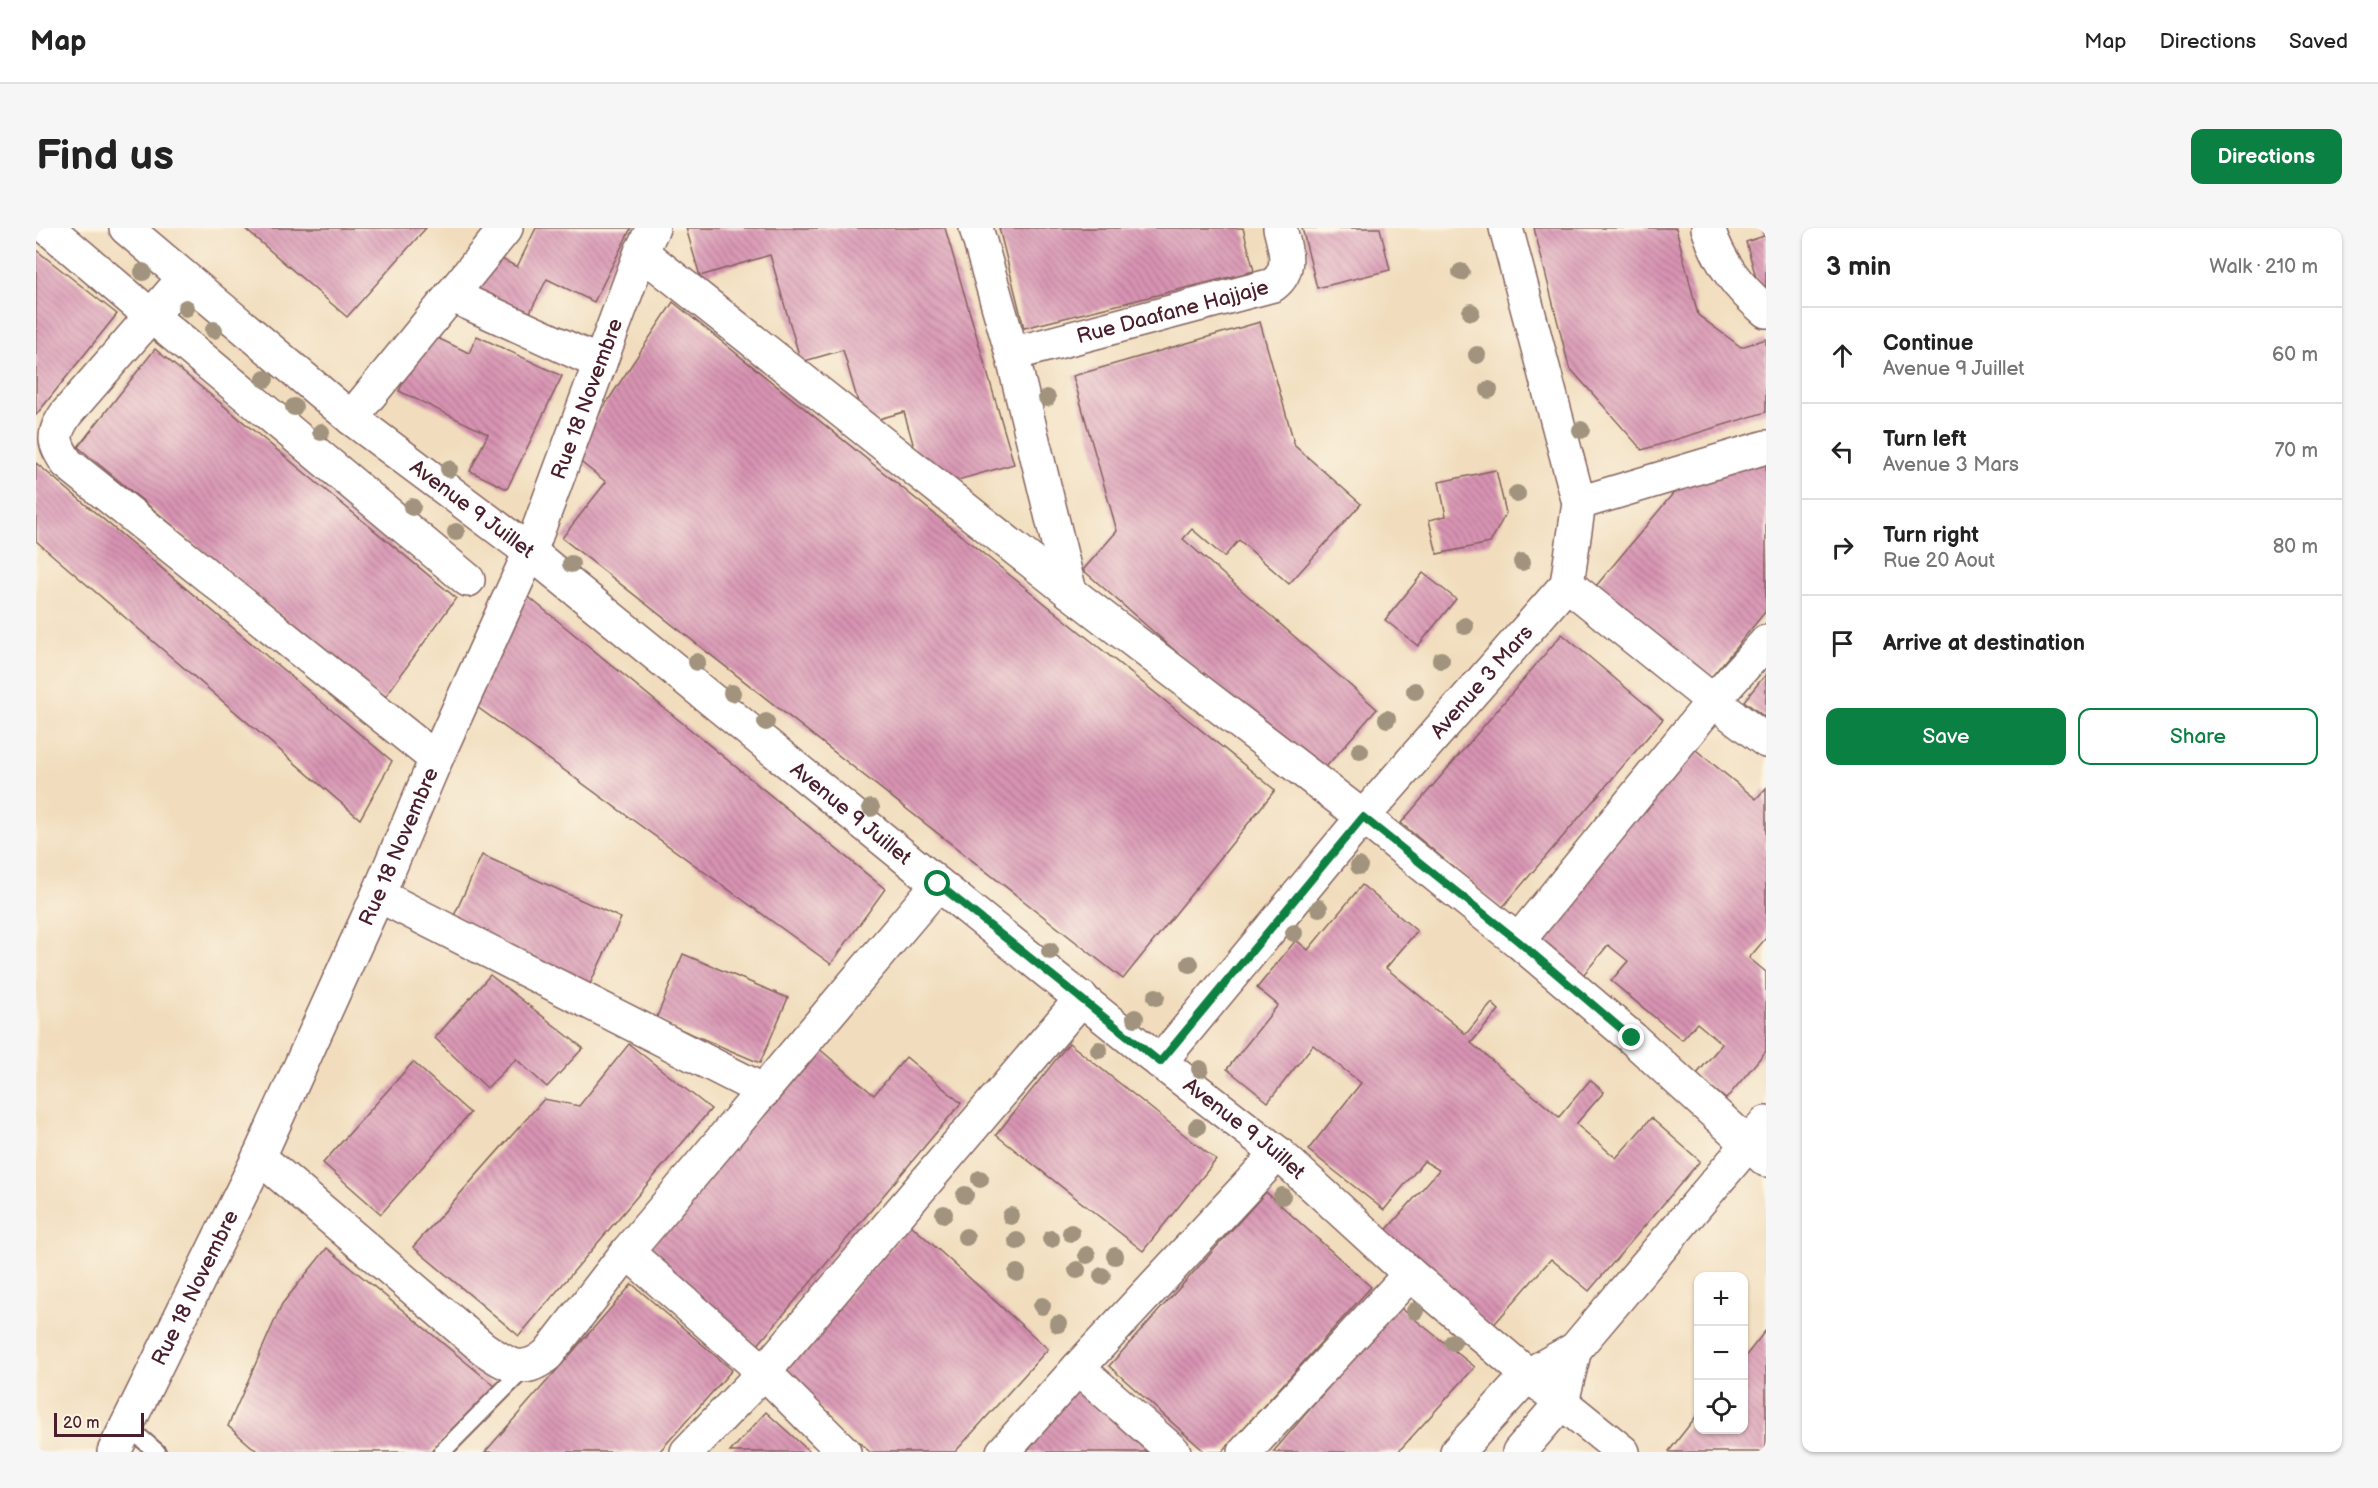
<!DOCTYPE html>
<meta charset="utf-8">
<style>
body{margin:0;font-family:"Balsamiq Sans",sans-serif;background:#f6f6f6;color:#222}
.controls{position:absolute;right:18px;bottom:18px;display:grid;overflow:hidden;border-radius:12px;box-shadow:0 2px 4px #0004}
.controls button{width:54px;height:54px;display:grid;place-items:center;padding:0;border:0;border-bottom:2px solid #e0e0e0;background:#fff;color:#222;font:30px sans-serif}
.scale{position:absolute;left:18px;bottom:15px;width:90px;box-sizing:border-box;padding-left:6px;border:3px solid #4a1f2b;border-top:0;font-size:16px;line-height:21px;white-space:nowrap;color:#4a1f2b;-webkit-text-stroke:4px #fcf5e5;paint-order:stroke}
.stop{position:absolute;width:18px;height:18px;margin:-14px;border:4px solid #0b8043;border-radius:50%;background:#fff}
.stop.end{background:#0b8043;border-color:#fff;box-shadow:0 2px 6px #0008}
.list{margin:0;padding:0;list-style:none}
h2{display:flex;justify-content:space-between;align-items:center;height:78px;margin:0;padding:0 24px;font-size:26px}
h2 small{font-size:20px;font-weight:400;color:#767676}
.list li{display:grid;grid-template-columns:39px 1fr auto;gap:18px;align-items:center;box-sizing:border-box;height:96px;padding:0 24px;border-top:2px solid #e0e0e0}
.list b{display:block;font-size:22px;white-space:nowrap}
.list p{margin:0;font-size:20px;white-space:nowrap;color:#767676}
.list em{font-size:20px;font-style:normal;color:#767676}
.actions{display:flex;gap:12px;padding:18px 24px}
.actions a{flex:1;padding:14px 0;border:2px solid #0b8043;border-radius:12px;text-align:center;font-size:21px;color:#0b8043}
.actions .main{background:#0b8043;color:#fff}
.icon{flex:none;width:33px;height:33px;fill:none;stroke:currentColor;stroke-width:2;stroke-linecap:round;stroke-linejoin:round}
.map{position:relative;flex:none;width:1730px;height:1224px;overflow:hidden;border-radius:12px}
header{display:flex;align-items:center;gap:36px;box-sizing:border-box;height:84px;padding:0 30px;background:#fff;border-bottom:2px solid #e0e0e0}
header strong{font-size:28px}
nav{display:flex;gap:33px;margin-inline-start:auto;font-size:21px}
.intro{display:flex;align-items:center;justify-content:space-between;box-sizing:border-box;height:144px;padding:0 36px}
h1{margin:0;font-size:42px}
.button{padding:15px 27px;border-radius:12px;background:#0b8043;color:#fff;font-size:21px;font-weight:700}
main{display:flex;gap:36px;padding:0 36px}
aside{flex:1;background:#fff;border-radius:12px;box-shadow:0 2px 4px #0004}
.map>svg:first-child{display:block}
.building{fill:url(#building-back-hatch)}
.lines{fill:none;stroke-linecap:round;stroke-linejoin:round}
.service-casing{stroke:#84625e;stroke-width:20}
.minor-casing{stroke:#84625e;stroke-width:36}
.tertiary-casing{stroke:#84625e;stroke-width:36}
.service{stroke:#fff;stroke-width:16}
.minor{stroke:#fff;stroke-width:33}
.tertiary{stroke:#fff;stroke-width:33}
.tree{fill:#a1937d}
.route{stroke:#0b8043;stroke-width:8}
.labels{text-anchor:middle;stroke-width:6;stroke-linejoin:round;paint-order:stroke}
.street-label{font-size:21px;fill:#4a1f2b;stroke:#fcf5e5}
</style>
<header>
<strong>Map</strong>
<nav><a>Map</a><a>Directions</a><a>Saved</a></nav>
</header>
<div class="intro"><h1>Find us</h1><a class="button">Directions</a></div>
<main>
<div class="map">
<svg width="1730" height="1224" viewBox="0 0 1730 1224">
<defs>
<pattern id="building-back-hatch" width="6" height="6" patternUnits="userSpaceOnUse" patternTransform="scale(1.5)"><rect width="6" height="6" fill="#d894b3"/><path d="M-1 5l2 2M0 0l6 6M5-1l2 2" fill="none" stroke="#b17892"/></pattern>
</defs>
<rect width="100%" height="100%" fill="#fcf5e5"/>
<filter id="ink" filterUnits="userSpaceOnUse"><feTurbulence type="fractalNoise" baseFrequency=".0167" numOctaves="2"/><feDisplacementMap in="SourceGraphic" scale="12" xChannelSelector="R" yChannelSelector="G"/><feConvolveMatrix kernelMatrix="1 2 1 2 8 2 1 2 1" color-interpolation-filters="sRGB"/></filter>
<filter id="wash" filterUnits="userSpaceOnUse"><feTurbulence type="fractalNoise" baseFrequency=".008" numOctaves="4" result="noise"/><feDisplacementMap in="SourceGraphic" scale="24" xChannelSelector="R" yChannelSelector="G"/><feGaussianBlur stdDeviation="1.35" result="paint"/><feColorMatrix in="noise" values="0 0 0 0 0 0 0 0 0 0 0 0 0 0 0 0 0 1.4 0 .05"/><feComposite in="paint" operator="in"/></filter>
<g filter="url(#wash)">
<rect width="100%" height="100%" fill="#f1ddbd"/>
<g id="blocks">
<g class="building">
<polygon points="208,0 390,0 311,89"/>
<polygon points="500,0 595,0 558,74 511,51 489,94 437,68 458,27 481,39"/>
<polygon points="650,0 909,0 978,236 908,256 886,247 868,184 828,195 807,122 765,134 734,27 664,48"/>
<polygon points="963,0 1207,0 1218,43 988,100"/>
<polygon points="1266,0 1344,0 1354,42 1281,60"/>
<polygon points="1498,0 1640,0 1662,87 1705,119 1730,111 1730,184 1606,222 1533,139"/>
<polygon points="1726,0 1730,0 1730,73 1727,74 1710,14 1728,8"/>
<polygon points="0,22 81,86 0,187"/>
<polygon points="637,74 1239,562 1087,751 526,310 570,254 536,227"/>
<polygon points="1224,94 1259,218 1325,276 1253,356 1203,312 1188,329 1156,301 1147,311 1341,481 1282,548 1047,342 1081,303 1037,148"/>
<polygon points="391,105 433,125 441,108 526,148 471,261 434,243 452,206 363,163"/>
<polygon points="119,121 420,370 347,472 42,219"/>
<polygon points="1730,232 1730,383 1673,452 1560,358 1645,256"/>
<polygon points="0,235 356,533 324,591 0,313"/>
<polygon points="1460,242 1470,285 1454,315 1401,326 1393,292 1410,288 1403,254"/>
<polygon points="1387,345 1420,371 1382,418 1349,392"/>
<polygon points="484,362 849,661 795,736 437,476"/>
<polygon points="1526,406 1627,491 1466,680 1365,595"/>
<polygon points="1730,446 1730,490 1708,473"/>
<polygon points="1655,518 1720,571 1730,560 1730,710 1713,730 1730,744 1730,823 1690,871 1660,847 1686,816 1661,795 1646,812 1575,753 1592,733 1572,717 1543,752 1493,711"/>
<polygon points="446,627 585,690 554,756 416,692"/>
<polygon points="1326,657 1381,703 1350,740 1430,806 1456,775 1463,782 1435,815 1523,889 1554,852 1568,864 1540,896 1580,930 1615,890 1664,933 1553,1063 1515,1031 1455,1100 1346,1007 1403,942 1388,933 1348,982 1272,922 1325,855 1277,817 1232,874 1191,841 1242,777 1221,760 1260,712 1272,722"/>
<polygon points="647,726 752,770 724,835 620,791"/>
<polygon points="454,747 547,820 511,859 480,831 451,860 399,810"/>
<polygon points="1033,815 1180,932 1107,1023 960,907"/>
<polygon points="593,816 675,881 483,1108 377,1019 508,871 543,878"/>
<polygon points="781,819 838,867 870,829 925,875 721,1118 609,1025"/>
<polygon points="377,834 434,885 345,986 287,935"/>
<polygon points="1230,964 1335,1059 1186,1224 1169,1224 1073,1138"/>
<polygon points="875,997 1012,1121 919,1224 834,1224 743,1143"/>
<polygon points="291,1020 460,1159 395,1224 222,1224 192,1198 246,1076"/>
<polygon points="596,1056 696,1142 623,1224 449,1224"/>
<polygon points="1362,1078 1439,1139 1362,1224 1237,1224"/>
<polygon points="1730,1102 1730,1224 1634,1224 1633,1223 1662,1186 1662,1202 1708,1202 1708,1130"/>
<polygon points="1044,1150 1125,1224 975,1224"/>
<polygon points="730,1184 774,1224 694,1224"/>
</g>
</g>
</g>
<g filter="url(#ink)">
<use href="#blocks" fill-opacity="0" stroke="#84625e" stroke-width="1.5"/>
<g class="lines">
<defs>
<g id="service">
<polyline points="91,1198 121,1224"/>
<polyline points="406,1224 490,1139"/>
</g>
<g id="minor">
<polyline points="12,0 114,87 432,352"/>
<polyline points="940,0 976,126 1034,364"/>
<path d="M1672 0C1683 35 1703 60 1730 83"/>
<polyline points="605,24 1034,364 1327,589 1482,713 1596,810 1730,932"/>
<path d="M148 50 30 186C16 207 17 214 31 235L400 531"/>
<polyline points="415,67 564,135"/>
<path id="s1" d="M976 126 1237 57C1257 42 1249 20 1244 0"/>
<polyline points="315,190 470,0"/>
<polyline points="1543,275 1730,219"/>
<polyline points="1531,356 1677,473 1730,513"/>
<polyline points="342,667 728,863"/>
<polyline points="1482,713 1677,473 1730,414"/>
<path d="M223 929 447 1120C471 1137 487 1148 512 1126L591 1024 902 656"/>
<polyline points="591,1024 728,1144 808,1224"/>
<polyline points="1539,1121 1730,895"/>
<polyline points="1042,1140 1138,1224"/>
<polyline points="651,1224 728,1144 1046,770"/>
<polyline points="967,1224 1042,1140 1242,925"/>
<polyline points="1209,1224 1374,1046"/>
<polyline points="1421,1224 1492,1147 1539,1121 1526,1174 1483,1224"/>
</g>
<g id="tertiary">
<path id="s2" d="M90 0 315 190 494 324 902 656 1124 834 1242 925 1374 1046 1492 1147 1587 1224"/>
<path id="s3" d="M1124 834 1327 589 1531 356 1543 275 1470 0"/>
<path id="s4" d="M78 1224 223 929 342 667 400 531 494 324 605 24 617 0"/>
</g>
</defs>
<use href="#service" class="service-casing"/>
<use href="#minor" class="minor-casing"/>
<use href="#tertiary" class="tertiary-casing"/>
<use href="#service" class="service"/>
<use href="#minor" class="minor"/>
<use href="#tertiary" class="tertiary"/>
</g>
<g class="tree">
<circle cx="107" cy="44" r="9"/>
<circle cx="1425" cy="44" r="9"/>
<circle cx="150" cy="80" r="9"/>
<circle cx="1435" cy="84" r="9"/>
<circle cx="178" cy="102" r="9"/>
<circle cx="1441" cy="127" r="9"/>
<circle cx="229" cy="151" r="9"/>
<circle cx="1453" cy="162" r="9"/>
<circle cx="1011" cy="170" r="9"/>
<circle cx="258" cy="179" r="9"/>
<circle cx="1545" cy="202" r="9"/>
<circle cx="285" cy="204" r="9"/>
<circle cx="413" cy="241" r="9"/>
<circle cx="1481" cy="266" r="9"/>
<circle cx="376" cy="279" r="9"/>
<circle cx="420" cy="304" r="9"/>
<circle cx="1486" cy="334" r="9"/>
<circle cx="535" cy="336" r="9"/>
<circle cx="1429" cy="398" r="9"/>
<circle cx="1405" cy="432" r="9"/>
<circle cx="661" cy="434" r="9"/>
<circle cx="1379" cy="463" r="9"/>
<circle cx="696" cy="465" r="9"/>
<circle cx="1351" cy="491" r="9"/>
<circle cx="730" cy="494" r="9"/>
<circle cx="1324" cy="523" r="9"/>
<circle cx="835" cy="580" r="9"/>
<circle cx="1323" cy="638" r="9"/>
<circle cx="1283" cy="680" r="9"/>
<circle cx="1258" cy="705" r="9"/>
<circle cx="1014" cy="723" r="9"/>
<circle cx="1154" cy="736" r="9"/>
<circle cx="1120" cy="769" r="9"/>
<circle cx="1099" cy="790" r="9"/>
<circle cx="1063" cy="822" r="9"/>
<circle cx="1164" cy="841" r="9"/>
<circle cx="1161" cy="899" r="9"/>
<circle cx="944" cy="951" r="9"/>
<circle cx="929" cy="967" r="9"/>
<circle cx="1246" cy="968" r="9"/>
<circle cx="908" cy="986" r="9"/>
<circle cx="975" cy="988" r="9"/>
<circle cx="1035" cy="1005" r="9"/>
<circle cx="930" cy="1009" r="9"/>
<circle cx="1015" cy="1011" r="9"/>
<circle cx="981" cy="1013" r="9"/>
<circle cx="1051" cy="1027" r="9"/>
<circle cx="1079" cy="1028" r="9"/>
<circle cx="1041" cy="1042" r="9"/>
<circle cx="981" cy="1045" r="9"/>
<circle cx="1066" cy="1048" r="9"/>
<circle cx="1006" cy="1078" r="9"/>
<circle cx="1379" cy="1083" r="9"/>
<circle cx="1022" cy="1096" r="9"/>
<circle cx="1417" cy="1114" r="9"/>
</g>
</g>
<g class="lines" filter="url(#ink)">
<polyline class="route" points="902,656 1124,834 1327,589 1482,713 1596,810"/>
</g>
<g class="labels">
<g class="street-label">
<text dy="7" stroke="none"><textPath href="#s1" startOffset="166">Rue Daafane Hajjaje</textPath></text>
<text dy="7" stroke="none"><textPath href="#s4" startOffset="1155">Rue 18 Novembre</textPath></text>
<text dy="7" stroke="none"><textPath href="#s2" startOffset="446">Avenue 9 Juillet</textPath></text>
<text dy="7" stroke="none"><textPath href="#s3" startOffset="498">Avenue 3 Mars</textPath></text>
<text dy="7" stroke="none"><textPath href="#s2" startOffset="932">Avenue 9 Juillet</textPath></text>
<text dy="7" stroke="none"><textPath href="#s4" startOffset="669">Rue 18 Novembre</textPath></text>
<text dy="7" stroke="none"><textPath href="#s2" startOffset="1436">Avenue 9 Juillet</textPath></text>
<text dy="7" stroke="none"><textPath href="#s4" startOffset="183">Rue 18 Novembre</textPath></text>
</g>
</g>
</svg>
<div class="controls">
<button>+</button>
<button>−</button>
<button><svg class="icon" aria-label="locate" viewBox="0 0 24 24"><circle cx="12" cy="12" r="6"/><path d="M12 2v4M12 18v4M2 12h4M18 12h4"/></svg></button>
</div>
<div class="scale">20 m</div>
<div class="stop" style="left:902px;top:656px"></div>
<div class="stop end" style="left:1596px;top:810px"></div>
</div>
<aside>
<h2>3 min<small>Walk · 210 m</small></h2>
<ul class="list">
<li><svg class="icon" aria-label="ahead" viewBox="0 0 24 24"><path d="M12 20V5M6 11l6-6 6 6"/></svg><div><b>Continue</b><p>Avenue 9 Juillet</p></div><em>60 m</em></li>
<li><svg class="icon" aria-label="left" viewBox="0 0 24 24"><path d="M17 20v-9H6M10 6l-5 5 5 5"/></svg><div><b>Turn left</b><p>Avenue 3 Mars</p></div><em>70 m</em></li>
<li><svg class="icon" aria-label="right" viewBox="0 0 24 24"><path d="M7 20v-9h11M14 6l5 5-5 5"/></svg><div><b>Turn right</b><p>Rue 20 Aout</p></div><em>80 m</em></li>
<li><svg class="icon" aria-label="arrive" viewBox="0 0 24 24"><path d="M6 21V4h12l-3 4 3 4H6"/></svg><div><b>Arrive at destination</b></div></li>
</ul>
<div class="actions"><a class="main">Save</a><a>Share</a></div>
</aside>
</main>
